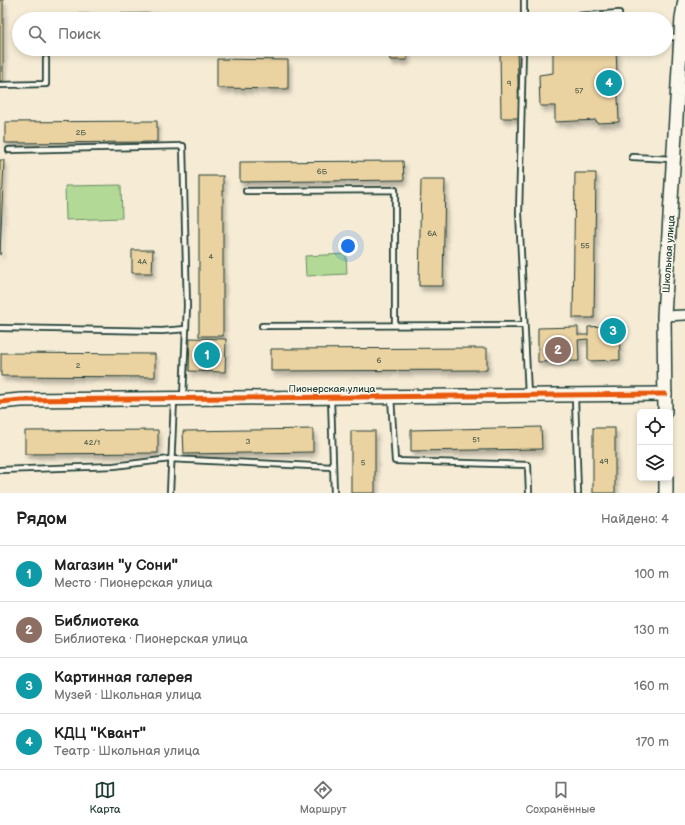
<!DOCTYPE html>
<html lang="ru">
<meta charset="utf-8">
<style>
body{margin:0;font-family:"Balsamiq Sans",sans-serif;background:#f6f6f6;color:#222}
.controls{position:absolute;right:12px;bottom:12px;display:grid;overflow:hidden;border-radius:6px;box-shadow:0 2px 6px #0003}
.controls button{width:36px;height:36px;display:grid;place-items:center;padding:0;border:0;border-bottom:1px solid #e0e0e0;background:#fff;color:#222;font:20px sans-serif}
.you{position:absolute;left:348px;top:246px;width:14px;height:14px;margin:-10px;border:3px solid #fff;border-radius:50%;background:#1a73e8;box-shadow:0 0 0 6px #1a73e833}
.badge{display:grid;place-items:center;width:26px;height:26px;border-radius:50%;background:#1f3d34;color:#fff;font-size:13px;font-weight:700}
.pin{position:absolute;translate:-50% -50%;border:2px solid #fff;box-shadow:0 1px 4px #0006}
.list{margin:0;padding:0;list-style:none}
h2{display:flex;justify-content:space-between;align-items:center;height:52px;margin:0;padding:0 16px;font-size:17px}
h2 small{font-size:13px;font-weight:400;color:#767676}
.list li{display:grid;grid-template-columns:26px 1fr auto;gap:12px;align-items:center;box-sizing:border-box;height:56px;padding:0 16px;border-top:1px solid #e0e0e0}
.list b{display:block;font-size:15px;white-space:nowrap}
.list p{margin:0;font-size:13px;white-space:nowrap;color:#767676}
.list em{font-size:13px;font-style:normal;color:#767676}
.icon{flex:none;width:22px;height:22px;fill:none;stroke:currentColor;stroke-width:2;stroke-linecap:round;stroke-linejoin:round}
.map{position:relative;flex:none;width:685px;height:493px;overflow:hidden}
.search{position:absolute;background:#fff;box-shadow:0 2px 6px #0003;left:12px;right:12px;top:12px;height:44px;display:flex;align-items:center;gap:10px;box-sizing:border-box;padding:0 14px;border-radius:22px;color:#767676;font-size:15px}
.sheet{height:276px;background:#fff}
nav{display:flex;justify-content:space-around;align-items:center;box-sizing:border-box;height:56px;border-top:1px solid #e0e0e0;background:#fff;font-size:11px;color:#767676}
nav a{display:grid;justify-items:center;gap:2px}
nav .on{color:#1f3d34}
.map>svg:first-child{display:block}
.green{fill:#b2d995;stroke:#688b64}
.building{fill:#ebd2a1;stroke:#1f3d34;filter:url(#shadow)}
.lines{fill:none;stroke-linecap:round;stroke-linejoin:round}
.lane-casing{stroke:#1f3d34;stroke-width:8}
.street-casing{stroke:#1f3d34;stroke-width:12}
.secondary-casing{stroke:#1f3d34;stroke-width:16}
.lane{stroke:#fbf7ec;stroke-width:4.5}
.street{stroke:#fbf7ec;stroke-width:9}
.secondary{stroke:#fbf7ec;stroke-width:13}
.cycleway-casing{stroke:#fbf7ec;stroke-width:8}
.cycleway{stroke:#e8590c;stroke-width:5}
.labels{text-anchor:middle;stroke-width:3;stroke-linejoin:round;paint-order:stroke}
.number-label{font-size:8px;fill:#52624f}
.street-label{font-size:10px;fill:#1f3d34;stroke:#fbf7ec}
</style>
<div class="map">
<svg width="685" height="493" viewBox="0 0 685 493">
<defs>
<filter id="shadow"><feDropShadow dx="2.5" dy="4.5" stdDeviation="2" flood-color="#0004"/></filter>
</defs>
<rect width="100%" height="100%" fill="#f6ecd6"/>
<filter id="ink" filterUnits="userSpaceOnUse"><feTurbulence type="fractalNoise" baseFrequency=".025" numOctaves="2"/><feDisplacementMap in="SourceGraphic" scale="8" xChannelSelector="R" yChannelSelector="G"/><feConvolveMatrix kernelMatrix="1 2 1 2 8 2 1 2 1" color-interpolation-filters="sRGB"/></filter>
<g filter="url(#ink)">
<g class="green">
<polygon points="121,185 122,218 66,220 65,186"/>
<polygon points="346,254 347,274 306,276 305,256"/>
</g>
<g class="building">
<rect x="0" y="0" width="3" height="81"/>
<polygon points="185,13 185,19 77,19 77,14"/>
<polygon points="389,49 407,49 407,60 390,60"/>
<polygon points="500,49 517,49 519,118 501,118"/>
<polygon points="553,49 616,49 619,122 597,123 596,120 555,122 555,106 540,106 539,75 553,73"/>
<polygon points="217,59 288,60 288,89 217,88"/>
<polygon points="157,121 157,142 5,143 5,122"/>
<polygon points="0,160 4,160 0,255"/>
<polygon points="403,161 404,180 240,182 240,162"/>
<polygon points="575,173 596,173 594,318 573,318"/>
<rect x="199" y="176" width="24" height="160"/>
<polygon points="421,180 445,180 443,286 419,286"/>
<polygon points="132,250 153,250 152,273 132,273"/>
<polygon points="619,325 620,360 588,361 588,339 578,340 579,361 538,362 538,328 578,327 578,335 588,335 588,327"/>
<polygon points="190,338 226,339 225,372 189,371"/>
<polygon points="487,348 487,370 271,371 271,349"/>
<polygon points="1,353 155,354 155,377 1,376"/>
<polygon points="541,427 542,449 411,451 411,430"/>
<rect x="593" y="428" width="22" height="65"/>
<polygon points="313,429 313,452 184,454 183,431"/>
<polygon points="158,430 158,453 25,454 25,431"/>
<rect x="351" y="431" width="24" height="62"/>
</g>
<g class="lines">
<defs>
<g id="lane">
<polyline points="548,18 619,13 619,19"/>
<polyline points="524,19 524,0"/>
<polyline points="666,37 680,37"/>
<polyline points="523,49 519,213 528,394"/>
<polyline points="0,85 46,84 46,59"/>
<polyline points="9,150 183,146 187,306 183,397"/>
<polyline points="632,157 673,159"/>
<polyline points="246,191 395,190 395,325"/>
<polyline points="262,326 524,325"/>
<polyline points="0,328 162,331 186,329"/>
<polyline points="391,397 395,461 528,465 529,493"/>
<polyline points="575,397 578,493"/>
<polyline points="331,399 334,493"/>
<polyline points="0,470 114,466 170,459 333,467"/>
<polyline points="170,493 174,400"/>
</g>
<polyline id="street" points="664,316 685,315"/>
<g id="secondary">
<polyline points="0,402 21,400 665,394"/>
<polyline points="665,412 664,316 682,18 685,0"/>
<polyline points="666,478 666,493"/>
</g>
</defs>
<use href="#lane" class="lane-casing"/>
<use href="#street" class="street-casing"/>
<use href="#secondary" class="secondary-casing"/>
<use href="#lane" class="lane"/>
<use href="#street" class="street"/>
<use href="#secondary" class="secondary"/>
<defs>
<polyline id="cycleway" points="0,402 21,400 665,394"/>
</defs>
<use href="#cycleway" class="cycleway-casing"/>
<use href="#cycleway" class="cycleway"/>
</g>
</g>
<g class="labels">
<g class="number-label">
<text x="509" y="86">9</text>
<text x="579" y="93">57</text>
<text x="81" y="135">2Б</text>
<text x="322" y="174">6Б</text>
<text x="432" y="236">6А</text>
<text x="585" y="248">55</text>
<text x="211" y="259">4</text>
<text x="142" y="264">4А</text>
<text x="379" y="363">6</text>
<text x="78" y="368">2</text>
<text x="476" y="442">51</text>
<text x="248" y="444">3</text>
<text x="92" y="445">42/1</text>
<text x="604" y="464">49</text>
<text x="363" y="465">5</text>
</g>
<g class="street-label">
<text transform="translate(668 254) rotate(-86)" y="4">Школьная улица</text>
<text x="332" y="392">Пионерская улица</text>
</g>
</g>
</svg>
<div class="controls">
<button><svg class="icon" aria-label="locate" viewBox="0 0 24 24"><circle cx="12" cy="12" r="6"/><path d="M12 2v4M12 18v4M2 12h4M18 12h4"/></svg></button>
<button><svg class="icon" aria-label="layers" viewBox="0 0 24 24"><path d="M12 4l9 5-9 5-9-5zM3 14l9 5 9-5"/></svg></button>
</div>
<div class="you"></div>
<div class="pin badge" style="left:207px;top:355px;background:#0f9aa8">1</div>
<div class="pin badge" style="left:558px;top:350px;background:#8d6e63">2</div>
<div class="pin badge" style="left:613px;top:331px;background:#0f9aa8">3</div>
<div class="pin badge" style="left:609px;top:83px;background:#0f9aa8">4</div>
<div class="search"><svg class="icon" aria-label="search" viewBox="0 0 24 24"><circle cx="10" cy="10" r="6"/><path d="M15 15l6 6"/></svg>Поиск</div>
</div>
<section class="sheet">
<h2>Рядом<small>Найдено: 4</small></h2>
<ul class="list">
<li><span class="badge" style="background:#0f9aa8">1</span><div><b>Магазин &quot;у Сони&quot;</b><p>Место · Пионерская улица</p></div><em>100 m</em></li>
<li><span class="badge" style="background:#8d6e63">2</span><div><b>Библиотека</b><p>Библиотека · Пионерская улица</p></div><em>130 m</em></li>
<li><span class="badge" style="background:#0f9aa8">3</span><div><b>Картинная галерея</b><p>Музей · Школьная улица</p></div><em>160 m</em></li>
<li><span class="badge" style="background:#0f9aa8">4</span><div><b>КДЦ &quot;Квант&quot;</b><p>Театр · Школьная улица</p></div><em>170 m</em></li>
</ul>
</section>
<nav>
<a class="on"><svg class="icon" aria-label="map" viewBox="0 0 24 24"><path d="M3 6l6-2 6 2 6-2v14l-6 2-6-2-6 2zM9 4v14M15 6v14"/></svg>Карта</a>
<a><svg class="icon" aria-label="directions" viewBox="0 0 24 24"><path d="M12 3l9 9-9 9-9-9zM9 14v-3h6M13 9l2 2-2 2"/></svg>Маршрут</a>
<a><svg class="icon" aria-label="saved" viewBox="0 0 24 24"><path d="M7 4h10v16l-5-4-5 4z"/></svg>Сохранённые</a>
</nav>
